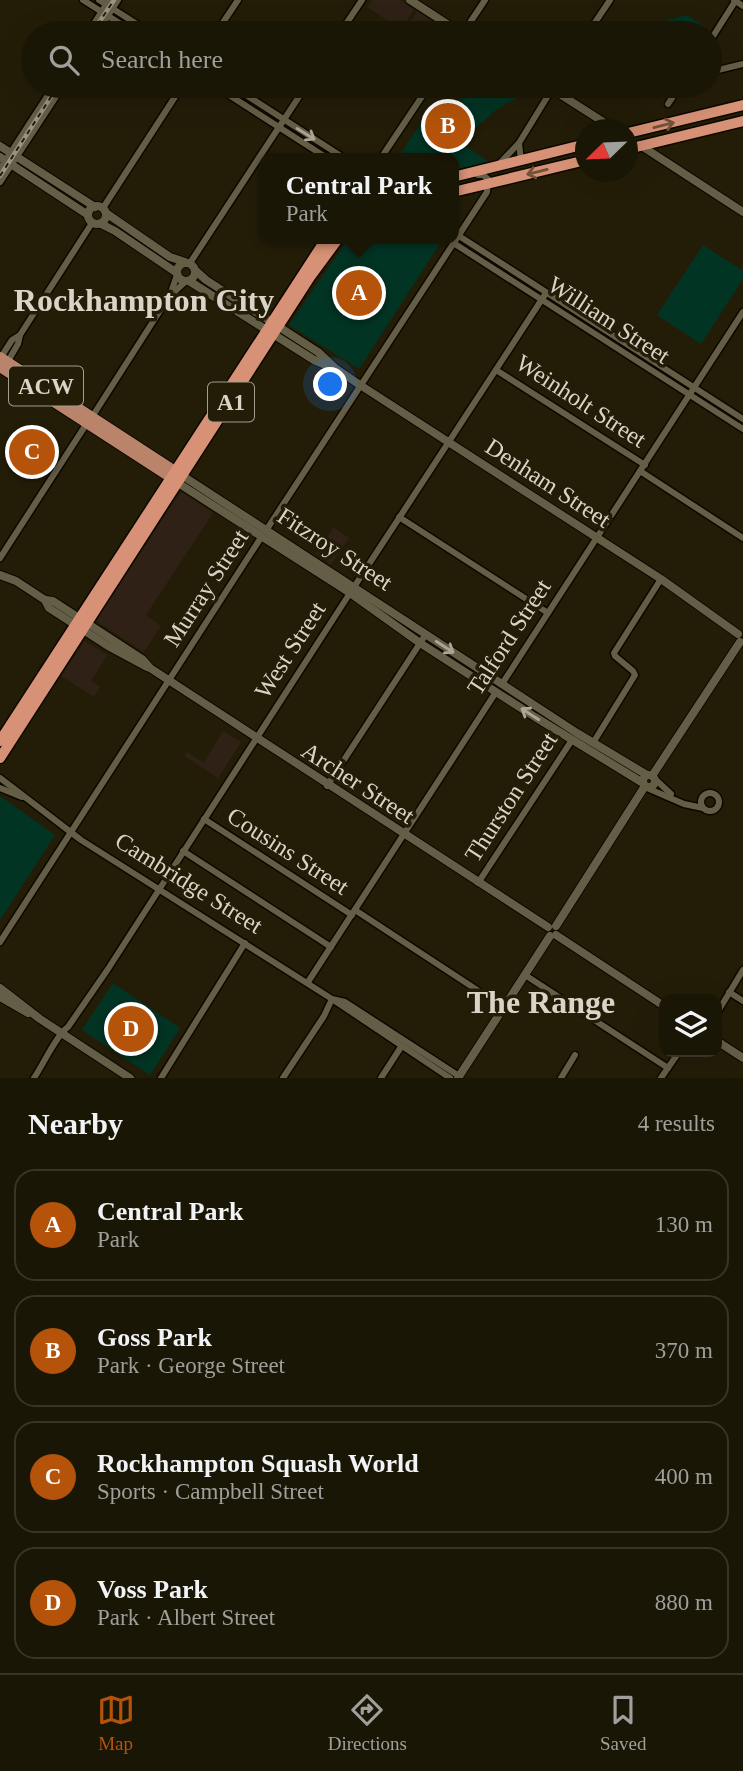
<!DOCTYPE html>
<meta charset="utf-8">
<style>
body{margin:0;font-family:"Times New Roman",serif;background:#272314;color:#f1f3f6}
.controls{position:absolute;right:21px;bottom:21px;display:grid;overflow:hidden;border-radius:14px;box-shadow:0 7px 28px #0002}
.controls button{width:63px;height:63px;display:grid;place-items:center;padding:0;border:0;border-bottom:2px solid #383528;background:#1a1606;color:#f1f3f6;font:35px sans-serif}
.compass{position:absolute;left:575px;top:119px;width:63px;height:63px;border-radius:50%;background:#1a1606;box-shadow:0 7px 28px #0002;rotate:247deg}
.you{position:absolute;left:331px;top:385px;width:24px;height:24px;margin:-18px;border:5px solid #fff;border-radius:50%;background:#1a73e8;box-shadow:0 0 0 10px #1a73e833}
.badge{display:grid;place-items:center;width:46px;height:46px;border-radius:50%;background:#b45309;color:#fff;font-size:23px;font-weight:700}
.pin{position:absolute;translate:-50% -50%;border:4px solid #fff;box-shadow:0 2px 7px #0006}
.popup{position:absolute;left:259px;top:153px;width:200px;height:91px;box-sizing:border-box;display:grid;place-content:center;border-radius:14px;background:#1a1606;filter:drop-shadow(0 2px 5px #0005);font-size:23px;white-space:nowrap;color:#9f9f9b}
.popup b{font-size:26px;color:#f1f3f6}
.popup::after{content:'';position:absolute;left:50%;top:100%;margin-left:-14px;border:14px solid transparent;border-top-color:#1a1606}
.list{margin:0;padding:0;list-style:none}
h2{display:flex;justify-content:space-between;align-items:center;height:91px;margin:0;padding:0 28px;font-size:30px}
h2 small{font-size:23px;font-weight:400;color:#9f9f9b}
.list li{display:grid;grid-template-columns:46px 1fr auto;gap:21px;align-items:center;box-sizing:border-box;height:112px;margin:0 14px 14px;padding:0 14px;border:2px solid #383528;border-radius:21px}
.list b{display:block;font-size:26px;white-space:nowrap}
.list p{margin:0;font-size:23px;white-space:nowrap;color:#9f9f9b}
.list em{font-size:23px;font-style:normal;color:#9f9f9b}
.icon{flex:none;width:38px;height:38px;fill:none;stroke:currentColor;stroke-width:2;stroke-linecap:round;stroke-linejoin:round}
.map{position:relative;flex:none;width:743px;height:1078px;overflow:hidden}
.search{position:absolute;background:#1a1606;box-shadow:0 7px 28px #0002;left:21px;right:21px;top:21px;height:77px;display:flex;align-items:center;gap:18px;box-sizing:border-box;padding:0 24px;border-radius:38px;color:#9f9f9b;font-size:26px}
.sheet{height:595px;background:#1a1606}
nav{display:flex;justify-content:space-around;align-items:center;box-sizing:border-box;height:98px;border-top:2px solid #383528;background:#1a1606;font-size:19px;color:#9f9f9b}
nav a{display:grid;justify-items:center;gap:4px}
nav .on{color:#b45309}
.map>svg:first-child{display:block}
.commercial{fill:#2f2115}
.green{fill:#023424}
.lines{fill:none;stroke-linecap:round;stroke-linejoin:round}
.minor-casing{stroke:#0d0700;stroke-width:9}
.tertiary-casing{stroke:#0d0700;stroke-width:10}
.primary-casing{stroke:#0d0700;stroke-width:12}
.trunk-casing{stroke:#0d0700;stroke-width:13}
.minor{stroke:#655e47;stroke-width:6}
.tertiary{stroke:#655e47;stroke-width:8}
.primary{stroke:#ba846a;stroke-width:10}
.trunk{stroke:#d69176;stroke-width:10}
.rail-casing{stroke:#989383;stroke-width:4.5}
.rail{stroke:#231d08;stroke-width:2;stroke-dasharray:5;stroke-linecap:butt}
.oneway{stroke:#745139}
.oneway2{stroke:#aaa594}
.labels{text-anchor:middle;stroke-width:7;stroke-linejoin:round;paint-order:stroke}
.shield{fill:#231d08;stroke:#a29d8e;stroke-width:2}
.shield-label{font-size:23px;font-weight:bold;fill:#d8d4c7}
.street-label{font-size:24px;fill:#d8d4c7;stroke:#231d08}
.district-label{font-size:32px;font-weight:bold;fill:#d8d4c7;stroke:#231d08}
</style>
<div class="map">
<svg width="743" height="1078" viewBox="0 0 743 1078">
<rect width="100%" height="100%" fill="#231d08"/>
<g class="commercial">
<polygon points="372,0 400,0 414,10 401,29 367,7"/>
<polygon points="417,11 451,33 405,32"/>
<polygon points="183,493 213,513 146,615 161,626 144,652 99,623 97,619 179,494"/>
<polygon points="333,527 349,538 331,565 316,554"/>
<polygon points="85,641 107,655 91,681 100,687 94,697 61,676"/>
<polygon points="223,731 241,742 218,778 185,756 187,752 204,763"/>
</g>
<g class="green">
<polygon points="687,15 705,27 700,33 650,33 652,29 647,26"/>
<polygon points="478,86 528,86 532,89 496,110 460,142 489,162 454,170 453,158 398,158 432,106 443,113"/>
<polygon points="348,239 443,239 359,369 289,325"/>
<polygon points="703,245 743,271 743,279 701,344 657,315"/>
<polygon points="0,796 55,835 0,920"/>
<polygon points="113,983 180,1028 150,1075 82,1030"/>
</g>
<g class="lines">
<defs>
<g id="minor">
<polyline points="83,0 135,33"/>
<polyline points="99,0 151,33"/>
<polyline points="734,0 743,6"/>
<polyline points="88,33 109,0"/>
<polyline points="97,33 118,0"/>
<polyline points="216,33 238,0"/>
<polyline points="340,33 362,0"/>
<polyline points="463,33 485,0"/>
<polyline points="588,33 610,0"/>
<polyline points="710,41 736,0"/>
<polyline points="710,72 743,64"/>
<polyline points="215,86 327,158"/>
<polyline points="232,86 344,158"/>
<polyline points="668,104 680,86"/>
<polyline points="381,158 429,86"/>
<polyline points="521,161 519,143 554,86"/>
<polyline points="499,164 519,143"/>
<polyline points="0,169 54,86"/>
<polyline points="0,182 63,86"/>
<polyline points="103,208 182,86"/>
<polyline points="459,236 743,419"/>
<polyline points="455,244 743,429"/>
<polyline points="190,263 306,86"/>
<polyline points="172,294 186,281"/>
<polyline points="1,357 12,340 20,335 92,223"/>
<polyline points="8,361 18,344 20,335"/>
<polyline points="496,370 645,465"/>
<polyline points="92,417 170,295 177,275"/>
<polyline points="640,471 743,538"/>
<polyline points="399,517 548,613"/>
<polyline points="267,529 487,192 488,179 483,175 478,175"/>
<polyline points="0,558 87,423"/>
<polyline points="354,587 546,293"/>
<polyline points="502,684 743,312"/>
<polyline points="593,743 635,675 633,671 615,656 614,653 661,579"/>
<polyline points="0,778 81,840 332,999 345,1002 459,1076"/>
<polyline points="655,779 671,794"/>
<polyline points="327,786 426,634"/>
<polyline points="0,788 22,797"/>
<polyline points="647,788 684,804 703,808"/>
<circle cx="710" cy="802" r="9"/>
<polyline points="204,819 352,915"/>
<polyline points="183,851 331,947"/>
<polyline points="478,883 572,740"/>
<polyline points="355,910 503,1007"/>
<polyline points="0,942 262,536"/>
<polyline points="525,975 668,1068"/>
<polyline points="308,982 496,692"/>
<polyline points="729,992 743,1001"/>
<polyline points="335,1001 450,1078"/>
<polyline points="717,1013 743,970"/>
<path d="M34 1078C43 1065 57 1034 68 1027L108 969 350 593"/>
<polyline points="161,1078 245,943"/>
<polyline points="283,1078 324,1016 332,999"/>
<polyline points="381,1078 401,1047"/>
<polyline points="561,1078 575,1055"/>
<polyline points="661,1078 679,1052"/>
</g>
<g id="tertiary">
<polyline points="410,0 461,33"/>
<polyline points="547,86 616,130"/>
<polyline points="640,145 743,212"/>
<polyline points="0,146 95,207"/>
<polyline points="0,157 88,215"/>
<circle cx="97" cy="215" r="9"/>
<polyline points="106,213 170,257 185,262"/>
<polyline points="101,224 115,231 177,273"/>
<circle cx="186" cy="272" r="9"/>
<polyline points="196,271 206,280 318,352 335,368 360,385 661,579 738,634"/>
<polyline points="189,281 314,360 328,366"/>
<polyline points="183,476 577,733 647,775"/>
<polyline points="178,483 350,593 420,643 535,717 643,783"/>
<polyline points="0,575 16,581 45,600 53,601 142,659 150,668 548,927"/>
<polyline points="45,600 49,608 108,646 147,667"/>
<circle cx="649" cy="781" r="6"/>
<polyline points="652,776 740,642"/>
<polyline points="556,926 645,786"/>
<polyline points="556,935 664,1006"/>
<polyline points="0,988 40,1019 130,1078"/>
<polyline points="0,997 28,1013"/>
<polyline points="717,1041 743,1058"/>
<polyline points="458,1078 550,936"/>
</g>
<g id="primary">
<polyline points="0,357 181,475"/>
<polyline points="0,367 176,481"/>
</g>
<g id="trunk">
<polyline points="628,133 743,105"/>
<polyline points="628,149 743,121"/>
<polyline points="453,177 586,144"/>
<polyline points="453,192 586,160"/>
<polyline points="0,741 326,239"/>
<polyline points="0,758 310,277 338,239"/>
</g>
</defs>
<use href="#minor" class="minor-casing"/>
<use href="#tertiary" class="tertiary-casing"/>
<use href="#primary" class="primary-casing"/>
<use href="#trunk" class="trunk-casing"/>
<use href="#minor" class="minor"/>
<use href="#tertiary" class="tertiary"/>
<use href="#primary" class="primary"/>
<use href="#trunk" class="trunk"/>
<defs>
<g id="rail">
<polyline points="92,33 114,0"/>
<polyline points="0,176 58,86"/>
</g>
</defs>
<use href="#rail" class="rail-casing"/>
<use href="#rail" class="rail"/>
</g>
<defs><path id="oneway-shaft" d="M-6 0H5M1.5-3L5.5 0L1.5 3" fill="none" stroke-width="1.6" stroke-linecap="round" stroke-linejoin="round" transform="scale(1.75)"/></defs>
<g class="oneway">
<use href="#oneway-shaft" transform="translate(664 125) rotate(-14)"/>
<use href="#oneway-shaft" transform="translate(537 172) rotate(166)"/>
</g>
<g class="oneway2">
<use href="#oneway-shaft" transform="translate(306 134) rotate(32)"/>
<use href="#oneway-shaft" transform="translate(445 647) rotate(33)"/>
<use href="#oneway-shaft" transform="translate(530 714) rotate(-147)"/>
</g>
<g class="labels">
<g class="shield">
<rect x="9" y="366.5" width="74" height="39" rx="5"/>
<rect x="208" y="382.5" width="46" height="39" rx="5"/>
</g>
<g class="shield-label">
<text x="46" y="394">ACW</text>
<text x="231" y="410">A1</text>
</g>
<g class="street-label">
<text transform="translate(609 320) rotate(33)" y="8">William Street</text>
<text transform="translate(581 401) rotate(33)" y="8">Weinholt Street</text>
<text transform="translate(548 483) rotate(33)" y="8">Denham Street</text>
<text transform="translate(335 549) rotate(33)" y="8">Fitzroy Street</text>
<text transform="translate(206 588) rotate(-57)" y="8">Murray Street</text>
<text transform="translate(509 637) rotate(-57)" y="8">Talford Street</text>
<text transform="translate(290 650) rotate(-57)" y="8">West Street</text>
<text transform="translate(358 783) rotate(33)" y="8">Archer Street</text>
<text transform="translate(511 797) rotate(-57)" y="8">Thurston Street</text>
<text transform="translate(288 851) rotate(33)" y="8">Cousins Street</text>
<text transform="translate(189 883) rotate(32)" y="8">Cambridge Street</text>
</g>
<g class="district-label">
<text x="144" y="311">Rockhampton City</text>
<text x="541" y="1013">The Range</text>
</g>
</g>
</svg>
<div class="controls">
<button><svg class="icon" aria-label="layers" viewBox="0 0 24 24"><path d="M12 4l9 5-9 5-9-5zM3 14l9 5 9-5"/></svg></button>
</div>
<svg class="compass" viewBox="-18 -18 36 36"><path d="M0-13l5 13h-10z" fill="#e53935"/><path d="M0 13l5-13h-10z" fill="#9f9f9b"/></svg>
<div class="you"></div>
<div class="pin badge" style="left:359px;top:293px">A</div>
<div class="popup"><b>Central Park</b>Park</div>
<div class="pin badge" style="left:448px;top:126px">B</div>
<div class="pin badge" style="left:32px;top:452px">C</div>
<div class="pin badge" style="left:131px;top:1029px">D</div>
<div class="search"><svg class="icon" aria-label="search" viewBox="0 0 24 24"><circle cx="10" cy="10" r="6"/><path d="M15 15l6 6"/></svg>Search here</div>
</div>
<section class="sheet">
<h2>Nearby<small>4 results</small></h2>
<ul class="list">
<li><span class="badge">A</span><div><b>Central Park</b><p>Park</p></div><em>130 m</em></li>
<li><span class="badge">B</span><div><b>Goss Park</b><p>Park · George Street</p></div><em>370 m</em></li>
<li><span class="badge">C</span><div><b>Rockhampton Squash World</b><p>Sports · Campbell Street</p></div><em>400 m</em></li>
<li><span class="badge">D</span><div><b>Voss Park</b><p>Park · Albert Street</p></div><em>880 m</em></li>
</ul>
</section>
<nav>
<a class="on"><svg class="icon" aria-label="map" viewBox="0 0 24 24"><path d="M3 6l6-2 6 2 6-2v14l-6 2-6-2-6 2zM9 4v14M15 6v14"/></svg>Map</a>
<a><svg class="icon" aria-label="directions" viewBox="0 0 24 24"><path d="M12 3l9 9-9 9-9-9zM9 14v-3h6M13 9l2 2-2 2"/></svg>Directions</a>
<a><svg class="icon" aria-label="saved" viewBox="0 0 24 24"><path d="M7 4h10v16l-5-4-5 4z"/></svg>Saved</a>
</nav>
